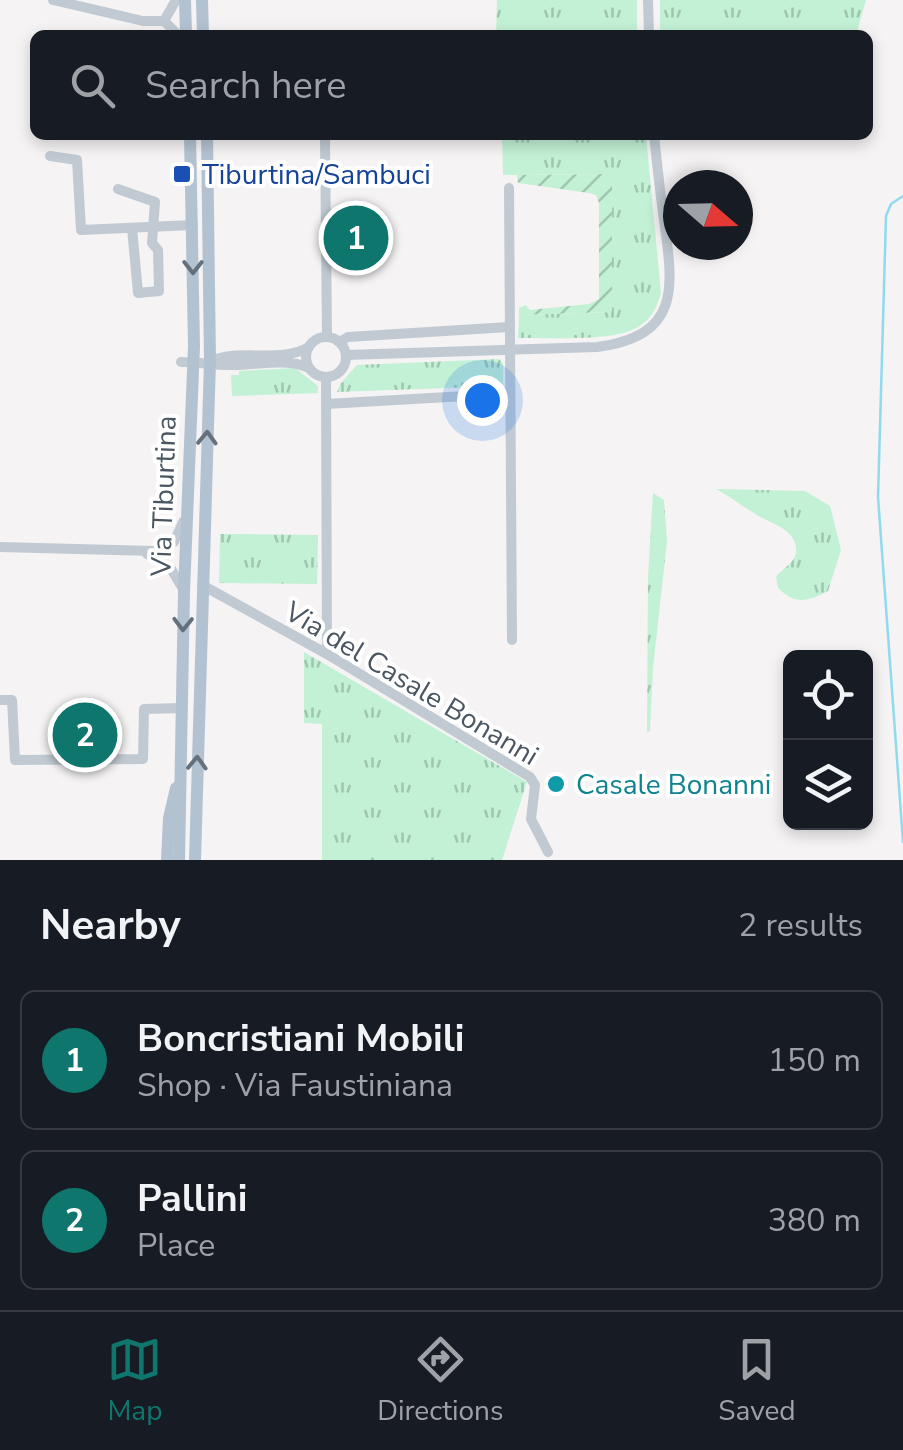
<!DOCTYPE html>
<meta charset="utf-8">
<style>
body{margin:0;font-family:"Nunito Sans",sans-serif;background:#20242c;color:#f1f3f6}
.controls{position:absolute;right:30px;bottom:30px;display:grid;overflow:hidden;border-radius:15px;box-shadow:0 5px 15px #0003}
.controls button{width:90px;height:90px;display:grid;place-items:center;padding:0;border:0;border-bottom:2px solid #363941;background:#171b24;color:#f1f3f6;font:50px sans-serif}
.compass{position:absolute;left:663px;top:170px;width:90px;height:90px;border-radius:50%;background:#171b24;box-shadow:0 5px 15px #0003;rotate:110deg}
.you{position:absolute;left:482px;top:400px;width:35px;height:35px;margin:-25px;border:8px solid #fff;border-radius:50%;background:#1a73e8;box-shadow:0 0 0 15px #1a73e833}
.badge{display:grid;place-items:center;width:65px;height:65px;border-radius:50%;background:#0f766e;color:#fff;font-size:32px;font-weight:700}
.pin{position:absolute;translate:-50% -50%;border:5px solid #fff;box-shadow:0 2px 10px #0006}
.list{margin:0;padding:0;list-style:none}
h2{display:flex;justify-content:space-between;align-items:center;height:130px;margin:0;padding:0 40px;font-size:42px}
h2 small{font-size:32px;font-weight:400;color:#9ea1a6}
.list li{display:grid;grid-template-columns:65px 1fr auto;gap:30px;align-items:center;box-sizing:border-box;height:140px;margin:0 20px 20px;padding:0 20px;border:2px solid #363941;border-radius:15px}
.list b{display:block;font-size:38px;white-space:nowrap}
.list p{margin:0;font-size:32px;white-space:nowrap;color:#9ea1a6}
.list em{font-size:32px;font-style:normal;color:#9ea1a6}
.icon{flex:none;width:55px;height:55px;fill:none;stroke:currentColor;stroke-width:2;stroke-linecap:round;stroke-linejoin:round}
.map{position:relative;flex:none;width:903px;height:860px;overflow:hidden}
.search{position:absolute;background:#171b24;box-shadow:0 5px 15px #0003;left:30px;right:30px;top:30px;height:110px;display:flex;align-items:center;gap:25px;box-sizing:border-box;padding:0 35px;border-radius:15px;color:#9ea1a6;font-size:38px}
.sheet{height:450px;background:#171b24}
nav{display:flex;justify-content:space-around;align-items:center;box-sizing:border-box;height:140px;border-top:2px solid #363941;background:#171b24;font-size:28px;color:#9ea1a6}
nav a{display:grid;justify-items:center;gap:5px}
nav .on{color:#0f766e}
.map>svg:first-child{display:block}
.grass{fill:url(#grass-tufts)}
.garden{fill:url(#garden-furrows)}
.lines{fill:none;stroke-linecap:round;stroke-linejoin:round}
.stream{stroke:#90daee;stroke-width:2.5}
.minor{stroke:#c1cad2;stroke-width:10}
.major{stroke:#b3c2d1;stroke-width:12}
.oneway{stroke:#64717d}
.transit-dot{fill:#1a4fb4;stroke:#fff;stroke-width:4}
.culture-dot{fill:#0f9aa8;stroke:#fff;stroke-width:4}
.labels{text-anchor:middle;stroke-width:8;stroke-linejoin:round;paint-order:stroke}
.transit-label{font-size:28px;fill:#164399;stroke:#fff;text-anchor:start}
.street-label{font-size:28px;fill:#4a5661;stroke:#fff}
.culture-label{font-size:28px;fill:#0d838f;stroke:#fff;text-anchor:start}
</style>
<div class="map">
<svg width="903" height="860" viewBox="0 0 903 860">
<defs>
<pattern id="grass-tufts" width="24" height="20" patternUnits="userSpaceOnUse" patternTransform="scale(2.5)"><rect width="24" height="20" fill="#c3f1d5"/><path d="M3 7l-1-3M5 7V3M7 7l1-3M15 17l-1-3M17 17v-4M19 17l1-3" fill="none" stroke="#a0c6b0"/></pattern>
<pattern id="garden-furrows" width="10" height="10" patternUnits="userSpaceOnUse" patternTransform="scale(2.5)"><rect width="10" height="10" fill="#c3f1d5"/><path d="M-1 1l2-2M0 10L10 0M9 11l2-2" fill="none" stroke="#a0c6b0"/></pattern>
</defs>
<rect width="100%" height="100%" fill="#f5f3f3"/>
<g class="grass">
<polygon points="497,0 637,0 637,35 496,35"/>
<polygon points="660,0 866,0 856,35 660,35"/>
<path d="M502 135H646L661 293C657 306 653 317 641 325 617 343 550 337 518 338L519 315 612 312 611 174 503 175Z"/>
<polygon points="499,359 503,364 503,386 337,392 340,384 357,365"/>
<polygon points="295,368 318,386 318,393 232,396 231,375 239,375 239,371"/>
<path d="M716 489 805 491 830 506 841 550 828 591C807 602 796 605 778 588L776 577C782 569 796 562 796 552 798 530 772 524 757 515 743 507 731 497 716 489Z"/>
<polygon points="653,493 664,500 667,541 653,668 650,731 647,732 648,577"/>
<polygon points="220,534 318,535 317,584 219,583"/>
<polygon points="304,652 527,782 502,860 322,860 322,724 304,723"/>
</g>
<polygon class="garden" points="612,174 612,312 519,315 519,308 526,305 530,310 589,304 599,299 599,203 596,195 589,193 518,183 517,175"/>
<g class="lines">
<polyline class="stream" points="903,196 891,204 886,216 878,497 903,842"/>
<g class="minor">
<polyline points="53,0 143,21 164,21 178,35"/>
<polyline points="648,0 649,35"/>
<polyline points="164,21 176,0"/>
<polyline points="325,139 327,337"/>
<polyline points="50,156 77,160 81,230 193,225"/>
<polyline points="509,188 512,640"/>
<polyline points="118,189 155,202 152,243 158,250 159,291 138,293 132,228"/>
<circle cx="326" cy="357" r="20"/>
<polyline points="339,342 348,337 509,327"/>
<path d="M346 355 597 347C682 336 673 286 664 220 660 192 657 163 654 135"/>
<path d="M211 361C242 348 279 364 309 347"/>
<path d="M181 362C197 362 213 365 229 365 255 366 285 357 309 368"/>
<polyline points="326,377 327,654"/>
<polyline points="326,404 483,395"/>
<polyline points="0,547 154,551 174,542 183,522"/>
<polyline points="147,554 170,567 183,589"/>
<polyline points="202,585 327,654 530,777 535,785 531,819 548,852"/>
<polyline points="0,700 12,700 15,760 143,759 144,709 182,708"/>
</g>
<g class="major">
<polyline points="185,0 186,35"/>
<polyline points="202,0 203,35"/>
<polyline points="167,860 169,818 176,788"/>
<polyline points="179,860 184,592 194,346 190,135"/>
<polyline points="195,860 210,361 207,135"/>
</g>
</g>
<defs><path id="oneway-chevron" d="M-2-3.5L2.5 0L-2 3.5" fill="none" stroke-width="1.6" stroke-linecap="round" stroke-linejoin="round" transform="scale(2.5)"/></defs>
<g class="oneway">
<use href="#oneway-chevron" transform="translate(193 267) rotate(90)"/>
<use href="#oneway-chevron" transform="translate(207 438) rotate(-88)"/>
<use href="#oneway-chevron" transform="translate(183 624) rotate(91)"/>
<use href="#oneway-chevron" transform="translate(197 763) rotate(-88)"/>
</g>
<rect class="transit-dot" x="172" y="164" width="20" height="20" rx="5"/>
<circle class="culture-dot" cx="556" cy="784" r="10"/>
<g class="labels">
<g class="transit-label">
<text x="202" y="184">Tiburtina/Sambuci</text>
</g>
<g class="street-label">
<text transform="translate(163 496) rotate(-88)" y="10">Via Tiburtina</text>
<text transform="translate(412 683) rotate(31)" y="10">Via del Casale Bonanni</text>
</g>
<g class="culture-label">
<text x="576" y="794">Casale Bonanni</text>
</g>
</g>
</svg>
<div class="controls">
<button><svg class="icon" aria-label="locate" viewBox="0 0 24 24"><circle cx="12" cy="12" r="6"/><path d="M12 2v4M12 18v4M2 12h4M18 12h4"/></svg></button>
<button><svg class="icon" aria-label="layers" viewBox="0 0 24 24"><path d="M12 4l9 5-9 5-9-5zM3 14l9 5 9-5"/></svg></button>
</div>
<svg class="compass" viewBox="-18 -18 36 36"><path d="M0-13l5 13h-10z" fill="#e53935"/><path d="M0 13l5-13h-10z" fill="#9ea1a6"/></svg>
<div class="you"></div>
<div class="pin badge" style="left:356px;top:238px">1</div>
<div class="pin badge" style="left:85px;top:735px">2</div>
<div class="search"><svg class="icon" aria-label="search" viewBox="0 0 24 24"><circle cx="10" cy="10" r="6"/><path d="M15 15l6 6"/></svg>Search here</div>
</div>
<section class="sheet">
<h2>Nearby<small>2 results</small></h2>
<ul class="list">
<li><span class="badge">1</span><div><b>Boncristiani Mobili</b><p>Shop · Via Faustiniana</p></div><em>150 m</em></li>
<li><span class="badge">2</span><div><b>Pallini</b><p>Place</p></div><em>380 m</em></li>
</ul>
</section>
<nav>
<a class="on"><svg class="icon" aria-label="map" viewBox="0 0 24 24"><path d="M3 6l6-2 6 2 6-2v14l-6 2-6-2-6 2zM9 4v14M15 6v14"/></svg>Map</a>
<a><svg class="icon" aria-label="directions" viewBox="0 0 24 24"><path d="M12 3l9 9-9 9-9-9zM9 14v-3h6M13 9l2 2-2 2"/></svg>Directions</a>
<a><svg class="icon" aria-label="saved" viewBox="0 0 24 24"><path d="M7 4h10v16l-5-4-5 4z"/></svg>Saved</a>
</nav>
